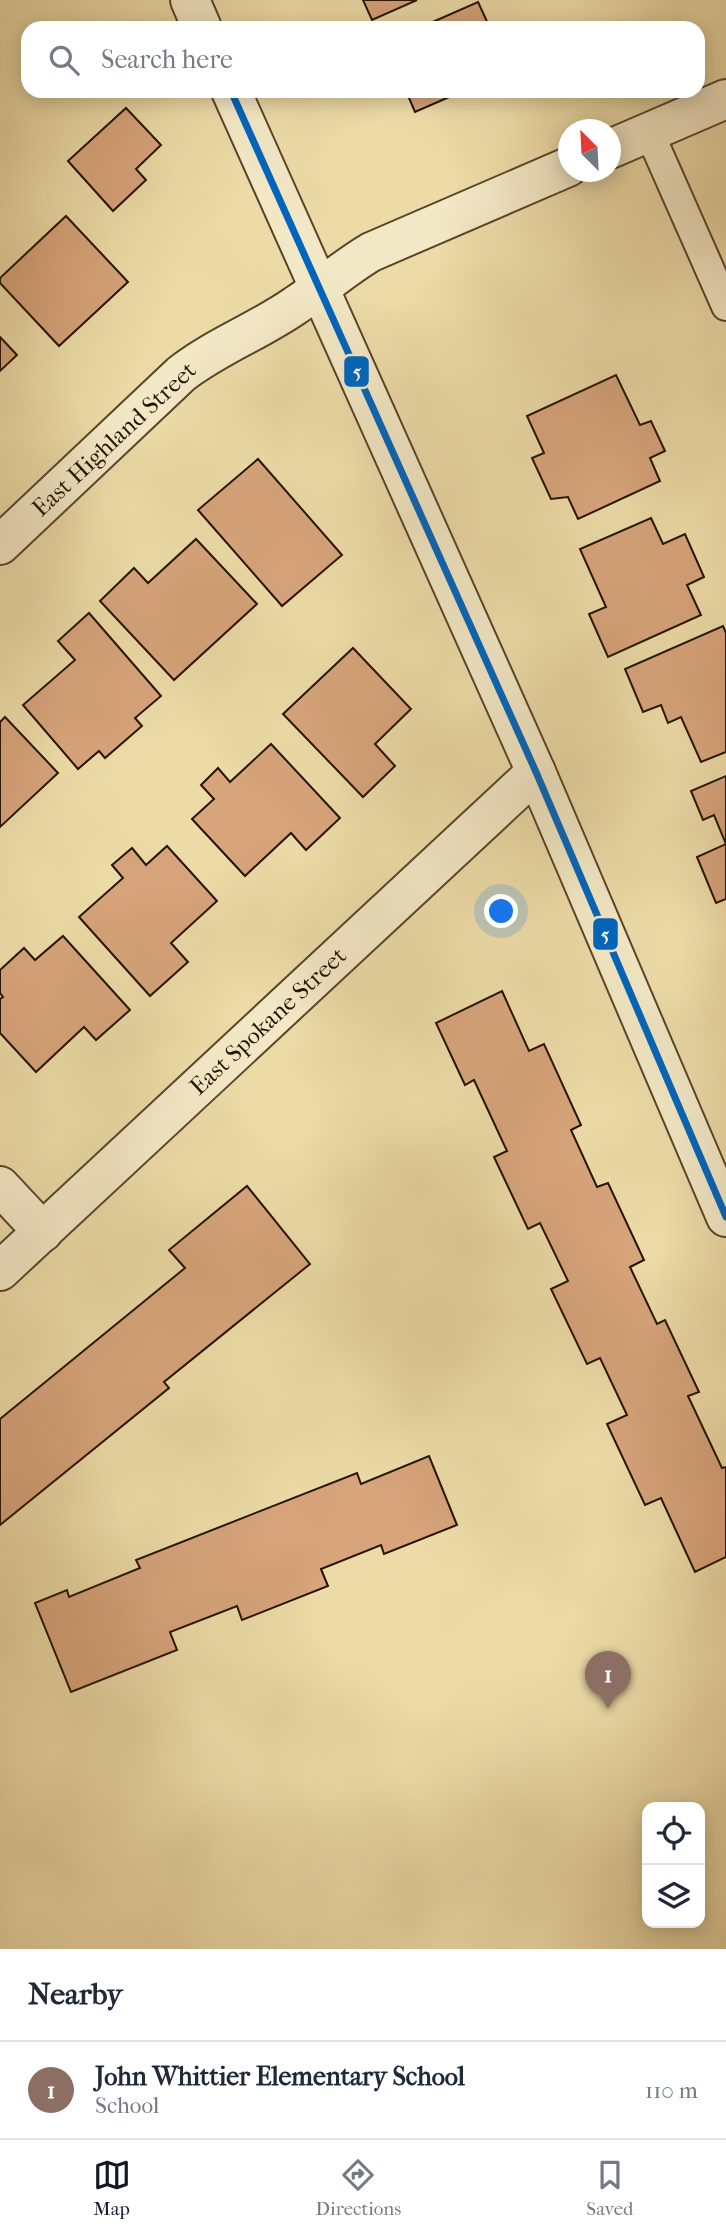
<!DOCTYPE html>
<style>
body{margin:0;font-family:"IM FELL French Canon",serif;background:#f2f2f3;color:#1f2937}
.controls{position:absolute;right:21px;bottom:21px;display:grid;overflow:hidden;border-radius:14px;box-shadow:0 4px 18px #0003}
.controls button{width:63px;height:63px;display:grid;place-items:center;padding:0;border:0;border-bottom:2px solid #e0e1e3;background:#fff;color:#1f2937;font:35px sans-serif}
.compass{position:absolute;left:558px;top:119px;width:63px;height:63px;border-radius:50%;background:#fff;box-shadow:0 4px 18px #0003;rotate:336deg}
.you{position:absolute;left:502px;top:912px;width:24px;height:24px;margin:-18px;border:5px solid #fff;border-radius:50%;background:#1a73e8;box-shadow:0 0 0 10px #1a73e833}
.badge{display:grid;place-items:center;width:46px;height:46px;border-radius:50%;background:#111827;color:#fff;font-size:23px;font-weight:700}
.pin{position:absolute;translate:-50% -58px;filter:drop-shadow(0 2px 4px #0008)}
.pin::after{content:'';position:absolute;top:37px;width:24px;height:21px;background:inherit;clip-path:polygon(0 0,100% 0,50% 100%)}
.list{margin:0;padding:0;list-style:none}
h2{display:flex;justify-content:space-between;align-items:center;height:91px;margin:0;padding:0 28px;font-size:30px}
h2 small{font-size:23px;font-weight:400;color:#747a83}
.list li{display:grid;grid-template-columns:46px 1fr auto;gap:21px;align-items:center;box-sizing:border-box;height:98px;padding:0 28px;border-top:2px solid #e0e1e3}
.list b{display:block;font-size:26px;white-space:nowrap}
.list p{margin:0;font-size:23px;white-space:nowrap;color:#747a83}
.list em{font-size:23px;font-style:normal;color:#747a83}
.icon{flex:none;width:38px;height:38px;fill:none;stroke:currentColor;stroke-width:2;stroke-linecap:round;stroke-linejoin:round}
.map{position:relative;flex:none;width:726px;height:1949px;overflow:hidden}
.search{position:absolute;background:#fff;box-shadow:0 4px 18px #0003;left:21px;right:21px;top:21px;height:77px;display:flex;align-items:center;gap:18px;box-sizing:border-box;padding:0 24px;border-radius:21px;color:#747a83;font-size:26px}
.sheet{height:189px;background:#fff}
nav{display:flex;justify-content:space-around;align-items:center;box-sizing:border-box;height:98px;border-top:2px solid #e0e1e3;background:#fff;font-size:19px;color:#747a83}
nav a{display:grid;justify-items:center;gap:4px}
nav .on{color:#111827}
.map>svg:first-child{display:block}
.building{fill:#d7a47b;stroke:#251300;stroke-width:2}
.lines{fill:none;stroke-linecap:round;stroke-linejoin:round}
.service-casing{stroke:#57452a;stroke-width:32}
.minor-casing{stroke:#57452a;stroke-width:42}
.service{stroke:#f3e8c6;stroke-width:28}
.minor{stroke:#f3e8c6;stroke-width:38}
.bus-1-casing{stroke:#f3e8c6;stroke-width:12}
.bus-1{stroke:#0065bd;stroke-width:7}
.labels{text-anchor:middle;stroke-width:6;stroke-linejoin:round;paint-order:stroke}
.street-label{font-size:24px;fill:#251300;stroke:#f3e8c6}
.line-badge{stroke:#f3e8c6;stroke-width:2.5}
.badge-label{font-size:19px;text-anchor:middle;font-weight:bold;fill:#fff}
</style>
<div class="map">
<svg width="726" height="1949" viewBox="0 0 726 1949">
<rect width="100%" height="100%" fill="#ecdba7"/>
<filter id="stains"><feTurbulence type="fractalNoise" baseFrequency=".00286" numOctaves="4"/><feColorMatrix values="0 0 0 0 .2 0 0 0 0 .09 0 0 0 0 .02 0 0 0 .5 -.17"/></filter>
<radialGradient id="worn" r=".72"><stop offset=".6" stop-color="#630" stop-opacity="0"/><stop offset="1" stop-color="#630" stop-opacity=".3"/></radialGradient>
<g class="building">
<polygon points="363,0 417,0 372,20"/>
<polygon points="478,2 490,28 419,28"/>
<polygon points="406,91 463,91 415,112"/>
<polygon points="126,108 161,145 136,169 146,180 113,211 68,161"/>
<polygon points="66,216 128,282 59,346 0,283 0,278"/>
<polygon points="0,337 17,355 0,371"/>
<polygon points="616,375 640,425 651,421 665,451 650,458 660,481 578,519 568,497 551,499 532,458 544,453 527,416"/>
<polygon points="258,459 342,555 282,606 198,510"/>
<polygon points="651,518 663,544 685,534 704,577 687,585 701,615 608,657 589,614 606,607 580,549"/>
<polygon points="196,539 257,604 174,680 100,601 134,568 148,583"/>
<polygon points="89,613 161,696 135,718 142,726 105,758 99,751 78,769 23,705 75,660 58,641"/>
<polygon points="723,626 726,633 726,752 701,762 681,717 668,723 661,705 643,712 625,669"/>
<polygon points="353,648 411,709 375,744 395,766 363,797 283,714"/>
<polygon points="5,717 58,773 0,827 0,722"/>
<polygon points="271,744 340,818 306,850 291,833 245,876 192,819 214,799 201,785 218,768 230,782"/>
<polygon points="726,776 726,844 714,815 703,820 691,791"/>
<polygon points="726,844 726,899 716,903 697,857"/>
<polygon points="167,846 217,901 171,943 188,962 150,996 79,917 123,878 112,865 132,848 146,865"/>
<polygon points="63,936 130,1010 96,1040 84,1027 36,1072 0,1033 0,999 3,997 0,993 0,970 24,948 35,960"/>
<polygon points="502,991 529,1051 544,1044 581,1125 571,1130 597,1187 608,1183 644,1260 630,1267 657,1324 665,1320 699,1392 688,1396 722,1468 726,1467 726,1557 695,1572 661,1498 645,1505 607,1424 627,1415 600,1358 587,1364 551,1289 568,1281 540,1223 528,1229 494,1157 507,1151 474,1080 465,1085 436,1023"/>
<polygon points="247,1186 310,1264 164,1382 169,1388 0,1525 0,1419 185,1268 169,1250"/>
<polygon points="429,1456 457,1525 384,1554 381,1545 321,1569 328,1586 242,1620 237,1606 170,1632 177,1650 71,1692 35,1603 67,1590 69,1597 140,1568 136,1560 357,1473 361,1484"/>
</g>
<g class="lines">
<defs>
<polyline id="service" points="649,132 726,306"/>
<g id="minor">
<polyline points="190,0 202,28"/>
<polyline points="231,91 536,772 726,1217"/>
<polyline points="610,149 726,99"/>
<path d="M0 545 181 374C217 346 259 331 296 305 322 288 344 268 371 252L568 167"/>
<polyline points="0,1186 43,1232"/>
<polyline points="0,1271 536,772"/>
</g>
</defs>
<use href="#service" class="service-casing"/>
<use href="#minor" class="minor-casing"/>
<use href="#service" class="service"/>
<use href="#minor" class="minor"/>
<defs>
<polyline id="bus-1" points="231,91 536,772 726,1217"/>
</defs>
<use href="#bus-1" class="bus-1-casing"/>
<use href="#bus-1" class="bus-1"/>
</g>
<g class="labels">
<g class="street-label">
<text transform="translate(114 439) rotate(-43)" y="8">East Highland Street</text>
<text transform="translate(268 1021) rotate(-43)" y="8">East Spokane Street</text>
</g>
</g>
<g class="line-badge">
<rect x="343" y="355" width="27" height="33" rx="7" fill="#0065bd"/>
<rect x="592" y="917" width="27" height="34" rx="7" fill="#0065bd"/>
</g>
<g class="badge-label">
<text x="357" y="378">5</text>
<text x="605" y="941">5</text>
</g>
<rect width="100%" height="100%" filter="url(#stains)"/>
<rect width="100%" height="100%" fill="url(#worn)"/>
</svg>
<div class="controls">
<button><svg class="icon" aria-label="locate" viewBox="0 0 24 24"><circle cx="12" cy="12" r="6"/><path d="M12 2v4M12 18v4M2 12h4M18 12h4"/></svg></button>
<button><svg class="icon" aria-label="layers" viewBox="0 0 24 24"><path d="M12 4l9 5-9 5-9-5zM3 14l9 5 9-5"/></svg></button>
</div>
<svg class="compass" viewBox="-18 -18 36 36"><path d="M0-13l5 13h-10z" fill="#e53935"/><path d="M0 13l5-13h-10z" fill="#747a83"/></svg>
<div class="you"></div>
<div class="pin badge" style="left:608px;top:1709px;background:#8d6e63">1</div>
<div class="search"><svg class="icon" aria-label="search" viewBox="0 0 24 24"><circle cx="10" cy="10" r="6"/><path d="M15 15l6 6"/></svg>Search here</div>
</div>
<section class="sheet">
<h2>Nearby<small></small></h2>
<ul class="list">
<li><span class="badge" style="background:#8d6e63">1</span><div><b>John Whittier Elementary School</b><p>School</p></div><em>110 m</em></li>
</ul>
</section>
<nav>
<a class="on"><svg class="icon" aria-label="map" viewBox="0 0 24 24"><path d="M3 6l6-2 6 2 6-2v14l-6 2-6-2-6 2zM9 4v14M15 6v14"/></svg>Map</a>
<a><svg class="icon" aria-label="directions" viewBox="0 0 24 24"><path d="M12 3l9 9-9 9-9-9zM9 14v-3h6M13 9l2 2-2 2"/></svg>Directions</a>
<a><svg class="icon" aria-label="saved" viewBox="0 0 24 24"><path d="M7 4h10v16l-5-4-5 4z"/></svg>Saved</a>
</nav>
